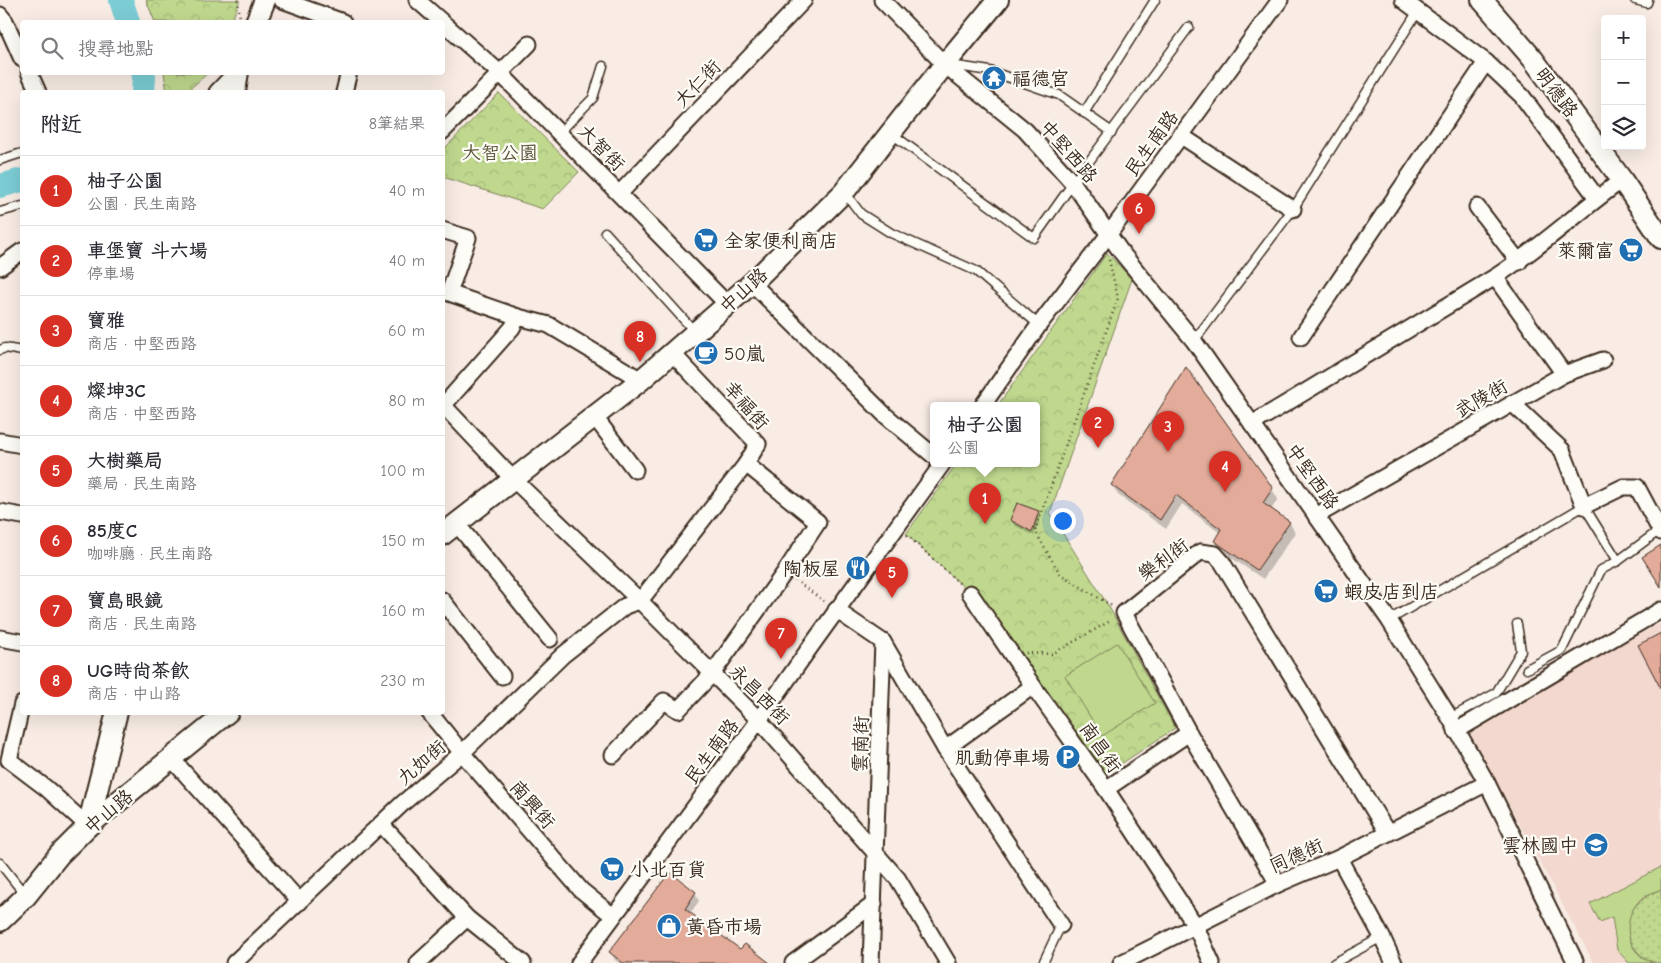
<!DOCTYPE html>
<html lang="zh-TW">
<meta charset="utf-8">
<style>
body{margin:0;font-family:"Comic Neue","LXGW WenKai TC",sans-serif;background:#f2f2f3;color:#2b2b33}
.controls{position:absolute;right:15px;top:15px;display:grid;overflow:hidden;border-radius:5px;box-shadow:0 5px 20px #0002}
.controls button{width:45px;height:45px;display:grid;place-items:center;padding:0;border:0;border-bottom:1px solid #e1e1e2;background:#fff;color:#2b2b33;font:25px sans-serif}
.you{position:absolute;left:1062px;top:520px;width:18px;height:18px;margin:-12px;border:4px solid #fff;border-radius:50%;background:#1a73e8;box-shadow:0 0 0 8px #1a73e833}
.badge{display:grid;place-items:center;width:32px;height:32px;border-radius:50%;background:#d93025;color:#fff;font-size:16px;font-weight:700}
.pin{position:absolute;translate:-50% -41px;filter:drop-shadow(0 1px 2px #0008)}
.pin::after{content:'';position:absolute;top:26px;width:18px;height:15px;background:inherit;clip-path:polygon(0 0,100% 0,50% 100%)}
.popup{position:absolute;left:930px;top:402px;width:110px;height:65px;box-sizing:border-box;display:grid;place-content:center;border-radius:5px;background:#fff;filter:drop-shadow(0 1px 4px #0005);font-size:16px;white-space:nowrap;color:#7c7c81}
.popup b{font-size:19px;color:#2b2b33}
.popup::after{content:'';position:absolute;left:50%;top:100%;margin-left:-10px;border:10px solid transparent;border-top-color:#fff}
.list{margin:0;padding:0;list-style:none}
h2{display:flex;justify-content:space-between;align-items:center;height:65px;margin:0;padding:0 20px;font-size:21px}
h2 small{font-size:16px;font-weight:400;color:#7c7c81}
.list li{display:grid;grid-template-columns:32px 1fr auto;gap:15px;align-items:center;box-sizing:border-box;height:70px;padding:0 20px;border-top:1px solid #e1e1e2}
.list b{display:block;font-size:19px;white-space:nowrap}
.list p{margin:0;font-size:16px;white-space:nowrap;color:#7c7c81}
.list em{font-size:16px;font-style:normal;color:#7c7c81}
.icon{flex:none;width:28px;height:28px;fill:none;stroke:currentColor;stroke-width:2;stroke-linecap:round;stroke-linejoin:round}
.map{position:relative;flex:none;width:1661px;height:963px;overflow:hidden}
.search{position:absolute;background:#fff;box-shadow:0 5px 20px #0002;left:20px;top:20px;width:425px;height:55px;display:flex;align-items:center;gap:12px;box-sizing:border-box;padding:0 18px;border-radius:5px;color:#7c7c81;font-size:19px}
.panel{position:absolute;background:#fff;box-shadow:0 5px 20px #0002;left:20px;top:90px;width:425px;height:625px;border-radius:5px}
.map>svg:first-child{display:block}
.built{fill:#f2d8ce}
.grass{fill:url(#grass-dots);stroke:#7d8156}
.park{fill:url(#park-crowns);stroke:#7d8156}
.pitch{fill:#bfd88e;stroke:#7d8156}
.shadow{fill:#0003}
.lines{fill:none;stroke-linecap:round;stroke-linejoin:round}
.river{stroke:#7bccd4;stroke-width:24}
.building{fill:#e3ab9a;stroke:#3b2a1e}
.lane-casing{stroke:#3b2a1e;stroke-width:11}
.street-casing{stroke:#3b2a1e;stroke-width:19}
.secondary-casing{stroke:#3b2a1e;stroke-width:24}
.path{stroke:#3b2a1e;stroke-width:2.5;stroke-dasharray:1 4;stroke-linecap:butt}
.lane{stroke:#fdfcf7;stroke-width:8}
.street{stroke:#fdfcf7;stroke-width:15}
.secondary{stroke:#fdfcf7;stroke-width:20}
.labels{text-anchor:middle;stroke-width:4.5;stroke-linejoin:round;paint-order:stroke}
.poi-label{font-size:19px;fill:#3b2a1e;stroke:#fdfcf7;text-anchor:start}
.street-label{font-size:19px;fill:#3b2a1e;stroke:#fdfcf7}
.park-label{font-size:19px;fill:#5c563a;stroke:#fdfcf7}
</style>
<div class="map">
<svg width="1661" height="963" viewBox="0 0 1661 963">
<defs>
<pattern id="grass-dots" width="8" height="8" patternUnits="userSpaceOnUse" patternTransform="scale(1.25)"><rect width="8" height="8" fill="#bfd88e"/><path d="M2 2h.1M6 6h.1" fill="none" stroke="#a5ba7a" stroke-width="1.8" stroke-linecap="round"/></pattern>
<pattern id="park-crowns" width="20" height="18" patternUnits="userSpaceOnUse" patternTransform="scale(1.25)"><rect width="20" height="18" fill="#bfd88e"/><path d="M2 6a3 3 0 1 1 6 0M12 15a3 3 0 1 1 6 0" fill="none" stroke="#a5ba7a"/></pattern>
</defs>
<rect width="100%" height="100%" fill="#f8ece4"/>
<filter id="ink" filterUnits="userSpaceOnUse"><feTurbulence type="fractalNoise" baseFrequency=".02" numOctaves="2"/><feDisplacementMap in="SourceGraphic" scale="10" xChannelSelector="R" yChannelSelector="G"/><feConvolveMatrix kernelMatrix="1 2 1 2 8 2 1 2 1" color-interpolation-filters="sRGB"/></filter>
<g filter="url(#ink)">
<polygon class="built" points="1661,623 1661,963 1594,963 1467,727"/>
<path class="grass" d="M1661 889V963C1638 963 1619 933 1631 912 1638 900 1649 895 1661 889Z"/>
<g class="park">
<polygon points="146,0 240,0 231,22 155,22"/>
<polygon points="164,73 164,72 208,73 186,92 167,92"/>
<polygon points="499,93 579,172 543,209 443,177 443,150"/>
<polygon points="1107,253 1132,279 1050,513 1109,607 1175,728 1103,776 970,593 906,534 957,463 1036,463 1036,405 998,405"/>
</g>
<g class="pitch">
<polygon points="1117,643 1155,703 1102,736 1065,676"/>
<path d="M1661 867V889C1655 892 1645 895 1640 900 1620 920 1626 955 1654 963H1629L1617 950 1612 917 1600 922 1590 904Z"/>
</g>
<g class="shadow">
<polygon points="1112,485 1272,489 1278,499 1271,510 1290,523 1295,533 1263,579 1221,551 1215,541 1220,533 1182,504 1166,529 1118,495"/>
<polygon points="1038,512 1041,517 1034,536 1014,525 1011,520"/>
<polygon points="695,893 699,901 690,914 740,951 765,963 619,963 615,960 611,952"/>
</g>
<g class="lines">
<g class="river">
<polyline points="121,0 128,22"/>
<polyline points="143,72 144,77 143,92"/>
<polyline points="0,186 22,180"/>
</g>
</g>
<g class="building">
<polygon points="1186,367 1273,488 1263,503 1290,522 1257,570 1214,541 1221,529 1176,495 1160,520 1111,485"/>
<polygon points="1017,503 1039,511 1032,532 1010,520"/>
<polygon points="1661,545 1661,587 1642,557"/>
<polygon points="1661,633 1661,689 1638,645"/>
<polygon points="670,872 696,892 685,909 740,949 745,944 770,963 623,963 609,952"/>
</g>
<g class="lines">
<defs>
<g id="lane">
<polyline points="1635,0 1647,3 1648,0"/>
<polyline points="950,65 990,71 1059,95 1112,132"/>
<polyline points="1084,113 1155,0"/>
<polyline points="559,133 593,98 603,66"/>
<polyline points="892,134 1034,238 1073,183 1189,27"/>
<polyline points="0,160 22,153"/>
<polyline points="845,193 861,214 891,233 976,271 1039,325"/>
<polyline points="0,212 22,206"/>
<polyline points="605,232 695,332"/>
<polyline points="1194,341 1293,209 1418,11"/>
<polyline points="0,350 5,348 22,351"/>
<polyline points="1389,620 1584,506 1618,561 1661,529"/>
<polyline points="1527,669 1562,650 1601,570 1618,561"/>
<polyline points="1450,718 1496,693 1521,651 1517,624"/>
<polyline points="0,863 26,896"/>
<polyline points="1043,963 1061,925"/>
<polyline points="1334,963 1382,937"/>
</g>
<g id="street">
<polyline points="282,0 343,22"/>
<polyline points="417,0 501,74 728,305"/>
<polyline points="882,0 945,65 1025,130 1073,183 1121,252 1194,341 1389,620 1450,718 1487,783 1576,963"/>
<polyline points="1403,0 1486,62 1522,96 1597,198"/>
<polyline points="0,15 5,21 22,59"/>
<polyline points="29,72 38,92"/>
<polyline points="217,92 236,72"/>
<polyline points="344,92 349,72"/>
<polyline points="442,132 529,44"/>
<polyline points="1180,135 1293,209"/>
<polyline points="620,193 804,0"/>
<polyline points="1477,207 1519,262"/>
<polyline points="442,230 468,238 449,293 518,317 549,325 641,380"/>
<polyline points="0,267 22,251"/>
<polyline points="752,283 885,415 934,456"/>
<polyline points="1301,337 1486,62"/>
<polyline points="1564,374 1603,360"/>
<polyline points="1512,403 1562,450 1584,506 1623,487 1637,487 1661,532"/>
<polyline points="442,404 513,479 640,601 759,720 898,879 948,963"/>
<polyline points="983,405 1039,325 1109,234 1280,0"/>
<polyline points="442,407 512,328 518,317"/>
<polyline points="594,416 635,470"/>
<polyline points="1252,424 1495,277"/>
<polyline points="0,441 22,445"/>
<polyline points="0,512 22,516"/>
<path d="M1316 516 1564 374 1495 277C1540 248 1579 211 1622 180"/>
<polyline points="457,524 550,639"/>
<polyline points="970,593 1033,686 1106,789 1195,925 1212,963"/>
<polyline points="442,600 502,676"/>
<polyline points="836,610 883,642 945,749 1061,925"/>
<polyline points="0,638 22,642"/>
<polyline points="22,704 9,760 46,788 88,826"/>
<polyline points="429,712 462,753 581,890 613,916"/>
<polyline points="1456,731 1661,610"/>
<polyline points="945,749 1033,686"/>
<polyline points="613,755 664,701 678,710 712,674 785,572 818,522 746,464 758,444 671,352"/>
<polyline points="172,759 300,902"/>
<polyline points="1106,789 1189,733"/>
<polyline points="381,824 467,918 523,963"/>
<polyline points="1339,858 1382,937 1394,963"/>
<polyline points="1278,884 1189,733 1124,613 1200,552 1215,554 1222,562 1387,832"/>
<polyline points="234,963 403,803 462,753 563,655 625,606 640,601 746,464"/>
<polyline points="418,963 467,918"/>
<polyline points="579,963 759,720 811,646 943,463"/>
<polyline points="793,963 874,904"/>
<polyline points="871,963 883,642"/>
<polyline points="1121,963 1278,884 1339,858 1487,783"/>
</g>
<g id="secondary">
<polyline points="1482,0 1533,59 1622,180 1661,238"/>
<polyline points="256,22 265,0"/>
<polyline points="235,92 238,72"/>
<polyline points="442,535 641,380 752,283 844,192 941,69 998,0"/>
<polyline points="88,826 117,712"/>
<polyline points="0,921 26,896 59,855 88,826 228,712"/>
</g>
</defs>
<use href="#lane" class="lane-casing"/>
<use href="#street" class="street-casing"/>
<use href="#secondary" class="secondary-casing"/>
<g class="path">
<polyline points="238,0 240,19"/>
<polyline points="1109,260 1118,298 1035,531 1060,574 1112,606"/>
<polyline points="907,535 960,584"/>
<polyline points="795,580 825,602"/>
<polyline points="1026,653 1052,654 1112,620"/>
</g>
<use href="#lane" class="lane"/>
<use href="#street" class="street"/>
<use href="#secondary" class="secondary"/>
</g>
</g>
<defs>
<symbol id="temple-disc" viewBox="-11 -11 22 22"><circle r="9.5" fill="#1f6fb2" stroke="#fdfcf7"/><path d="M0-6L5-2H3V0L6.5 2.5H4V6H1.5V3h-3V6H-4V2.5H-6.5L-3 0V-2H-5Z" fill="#fff"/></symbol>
<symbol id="supermarket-disc" viewBox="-11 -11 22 22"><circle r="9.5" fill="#1f6fb2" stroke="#fdfcf7"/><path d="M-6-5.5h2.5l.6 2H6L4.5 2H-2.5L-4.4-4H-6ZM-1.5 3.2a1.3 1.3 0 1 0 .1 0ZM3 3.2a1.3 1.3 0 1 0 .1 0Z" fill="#fff"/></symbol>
<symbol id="cafe-disc" viewBox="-11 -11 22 22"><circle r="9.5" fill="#1f6fb2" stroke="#fdfcf7"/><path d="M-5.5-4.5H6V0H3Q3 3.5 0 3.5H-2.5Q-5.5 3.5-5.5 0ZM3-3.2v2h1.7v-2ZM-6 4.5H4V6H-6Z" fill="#fff"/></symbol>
<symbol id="restaurant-disc" viewBox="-11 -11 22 22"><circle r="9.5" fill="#1f6fb2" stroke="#fdfcf7"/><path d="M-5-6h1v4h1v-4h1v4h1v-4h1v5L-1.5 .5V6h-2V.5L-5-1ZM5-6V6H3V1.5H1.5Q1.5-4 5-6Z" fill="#fff"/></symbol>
<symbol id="parking-disc" viewBox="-11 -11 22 22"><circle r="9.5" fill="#1f6fb2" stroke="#fdfcf7"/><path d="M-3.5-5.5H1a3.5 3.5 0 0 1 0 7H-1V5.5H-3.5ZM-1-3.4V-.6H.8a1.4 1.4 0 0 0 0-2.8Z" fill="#fff"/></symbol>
<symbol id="school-disc" viewBox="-11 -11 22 22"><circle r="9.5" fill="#1f6fb2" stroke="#fdfcf7"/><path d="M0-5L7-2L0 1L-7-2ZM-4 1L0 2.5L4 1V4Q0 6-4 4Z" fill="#fff"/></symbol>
<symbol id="shop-disc" viewBox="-11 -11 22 22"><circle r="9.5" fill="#1f6fb2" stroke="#fdfcf7"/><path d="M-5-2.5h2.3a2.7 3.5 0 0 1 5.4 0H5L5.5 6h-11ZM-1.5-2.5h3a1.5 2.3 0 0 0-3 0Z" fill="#fff"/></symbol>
</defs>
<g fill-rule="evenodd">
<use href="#temple-disc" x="980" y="64" width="28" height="28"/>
<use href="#supermarket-disc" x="692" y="226" width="28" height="28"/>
<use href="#supermarket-disc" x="1617" y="236" width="28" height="28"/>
<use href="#cafe-disc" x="692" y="339" width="28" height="28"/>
<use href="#restaurant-disc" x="844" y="554" width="28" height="28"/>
<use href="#supermarket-disc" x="1312" y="577" width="28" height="28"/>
<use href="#parking-disc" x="1054" y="743" width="28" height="28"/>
<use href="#school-disc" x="1582" y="831" width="28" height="28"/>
<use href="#supermarket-disc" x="598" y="855" width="28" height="28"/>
<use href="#shop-disc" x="655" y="912" width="28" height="28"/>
</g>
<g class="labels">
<g class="poi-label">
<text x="1012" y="85">福德宮</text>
<text x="724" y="247">全家便利商店</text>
<text x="1614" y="257" text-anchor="end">萊爾富</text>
<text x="724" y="360">50嵐</text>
<text x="840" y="575" text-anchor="end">陶板屋</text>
<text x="1344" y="598">蝦皮店到店</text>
<text x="1050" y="764" text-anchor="end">肌動停車場</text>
<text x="1578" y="852" text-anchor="end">雲林國中</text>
<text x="630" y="876">小北百貨</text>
<text x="686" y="933">黃昏市場</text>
</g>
<g class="street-label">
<text transform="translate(697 83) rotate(-46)" y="7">大仁街</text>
<text transform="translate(1557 92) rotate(53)" y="7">明德路</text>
<text transform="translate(1151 143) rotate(-54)" y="7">民生南路</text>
<text transform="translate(602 147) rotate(45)" y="7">大智街</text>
<text transform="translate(1069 151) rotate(49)" y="7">中堅西路</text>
<text transform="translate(743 290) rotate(-42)" y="7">中山路</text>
<text transform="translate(1481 398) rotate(-30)" y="7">武陵街</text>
<text transform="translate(747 405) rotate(49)" y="7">幸福街</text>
<text transform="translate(1313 476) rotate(55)" y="7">中堅西路</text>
<text transform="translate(1163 559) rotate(-36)" y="7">樂利街</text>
<text transform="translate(760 694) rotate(45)" y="7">永昌西街</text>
<text transform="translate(860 744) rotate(-88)" y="7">雲南街</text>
<text transform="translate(1101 747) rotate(55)" y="7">南昌街</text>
<text transform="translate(711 751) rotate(-53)" y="7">民生南路</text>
<text transform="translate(421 762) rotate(-41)" y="7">九如街</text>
<text transform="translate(533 804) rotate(49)" y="7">南興街</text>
<text transform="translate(108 811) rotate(-40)" y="7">中山路</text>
<text transform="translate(1296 855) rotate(-24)" y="7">同德街</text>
</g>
<g class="park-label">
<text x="500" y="159">大智公園</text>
</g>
</g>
</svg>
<div class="controls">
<button>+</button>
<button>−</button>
<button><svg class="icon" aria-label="layers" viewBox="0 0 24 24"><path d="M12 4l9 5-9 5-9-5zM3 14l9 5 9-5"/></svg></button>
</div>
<div class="you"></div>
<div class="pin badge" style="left:985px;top:524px">1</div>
<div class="popup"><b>柚子公園</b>公園</div>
<div class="pin badge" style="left:1098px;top:448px">2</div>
<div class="pin badge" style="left:1168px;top:452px">3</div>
<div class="pin badge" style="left:1225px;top:492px">4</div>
<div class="pin badge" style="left:892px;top:598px">5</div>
<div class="pin badge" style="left:1139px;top:234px">6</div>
<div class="pin badge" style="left:781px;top:659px">7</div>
<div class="pin badge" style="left:640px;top:362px">8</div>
<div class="search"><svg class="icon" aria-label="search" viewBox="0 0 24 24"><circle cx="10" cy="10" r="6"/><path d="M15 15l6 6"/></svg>搜尋地點</div>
<section class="panel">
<h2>附近<small>8筆結果</small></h2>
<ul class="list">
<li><span class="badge">1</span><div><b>柚子公園</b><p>公園 · 民生南路</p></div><em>40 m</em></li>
<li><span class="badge">2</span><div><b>車堡寶 斗六場</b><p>停車場</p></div><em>40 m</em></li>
<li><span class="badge">3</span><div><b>寶雅</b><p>商店 · 中堅西路</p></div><em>60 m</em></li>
<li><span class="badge">4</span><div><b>燦坤3C</b><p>商店 · 中堅西路</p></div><em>80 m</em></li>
<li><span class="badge">5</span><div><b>大樹藥局</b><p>藥局 · 民生南路</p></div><em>100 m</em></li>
<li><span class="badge">6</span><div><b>85度C</b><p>咖啡廳 · 民生南路</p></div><em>150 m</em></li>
<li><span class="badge">7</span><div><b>寶島眼鏡</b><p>商店 · 民生南路</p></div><em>160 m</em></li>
<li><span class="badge">8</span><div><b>UG時尚茶飲</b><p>商店 · 中山路</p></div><em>230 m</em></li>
</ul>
</section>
</div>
